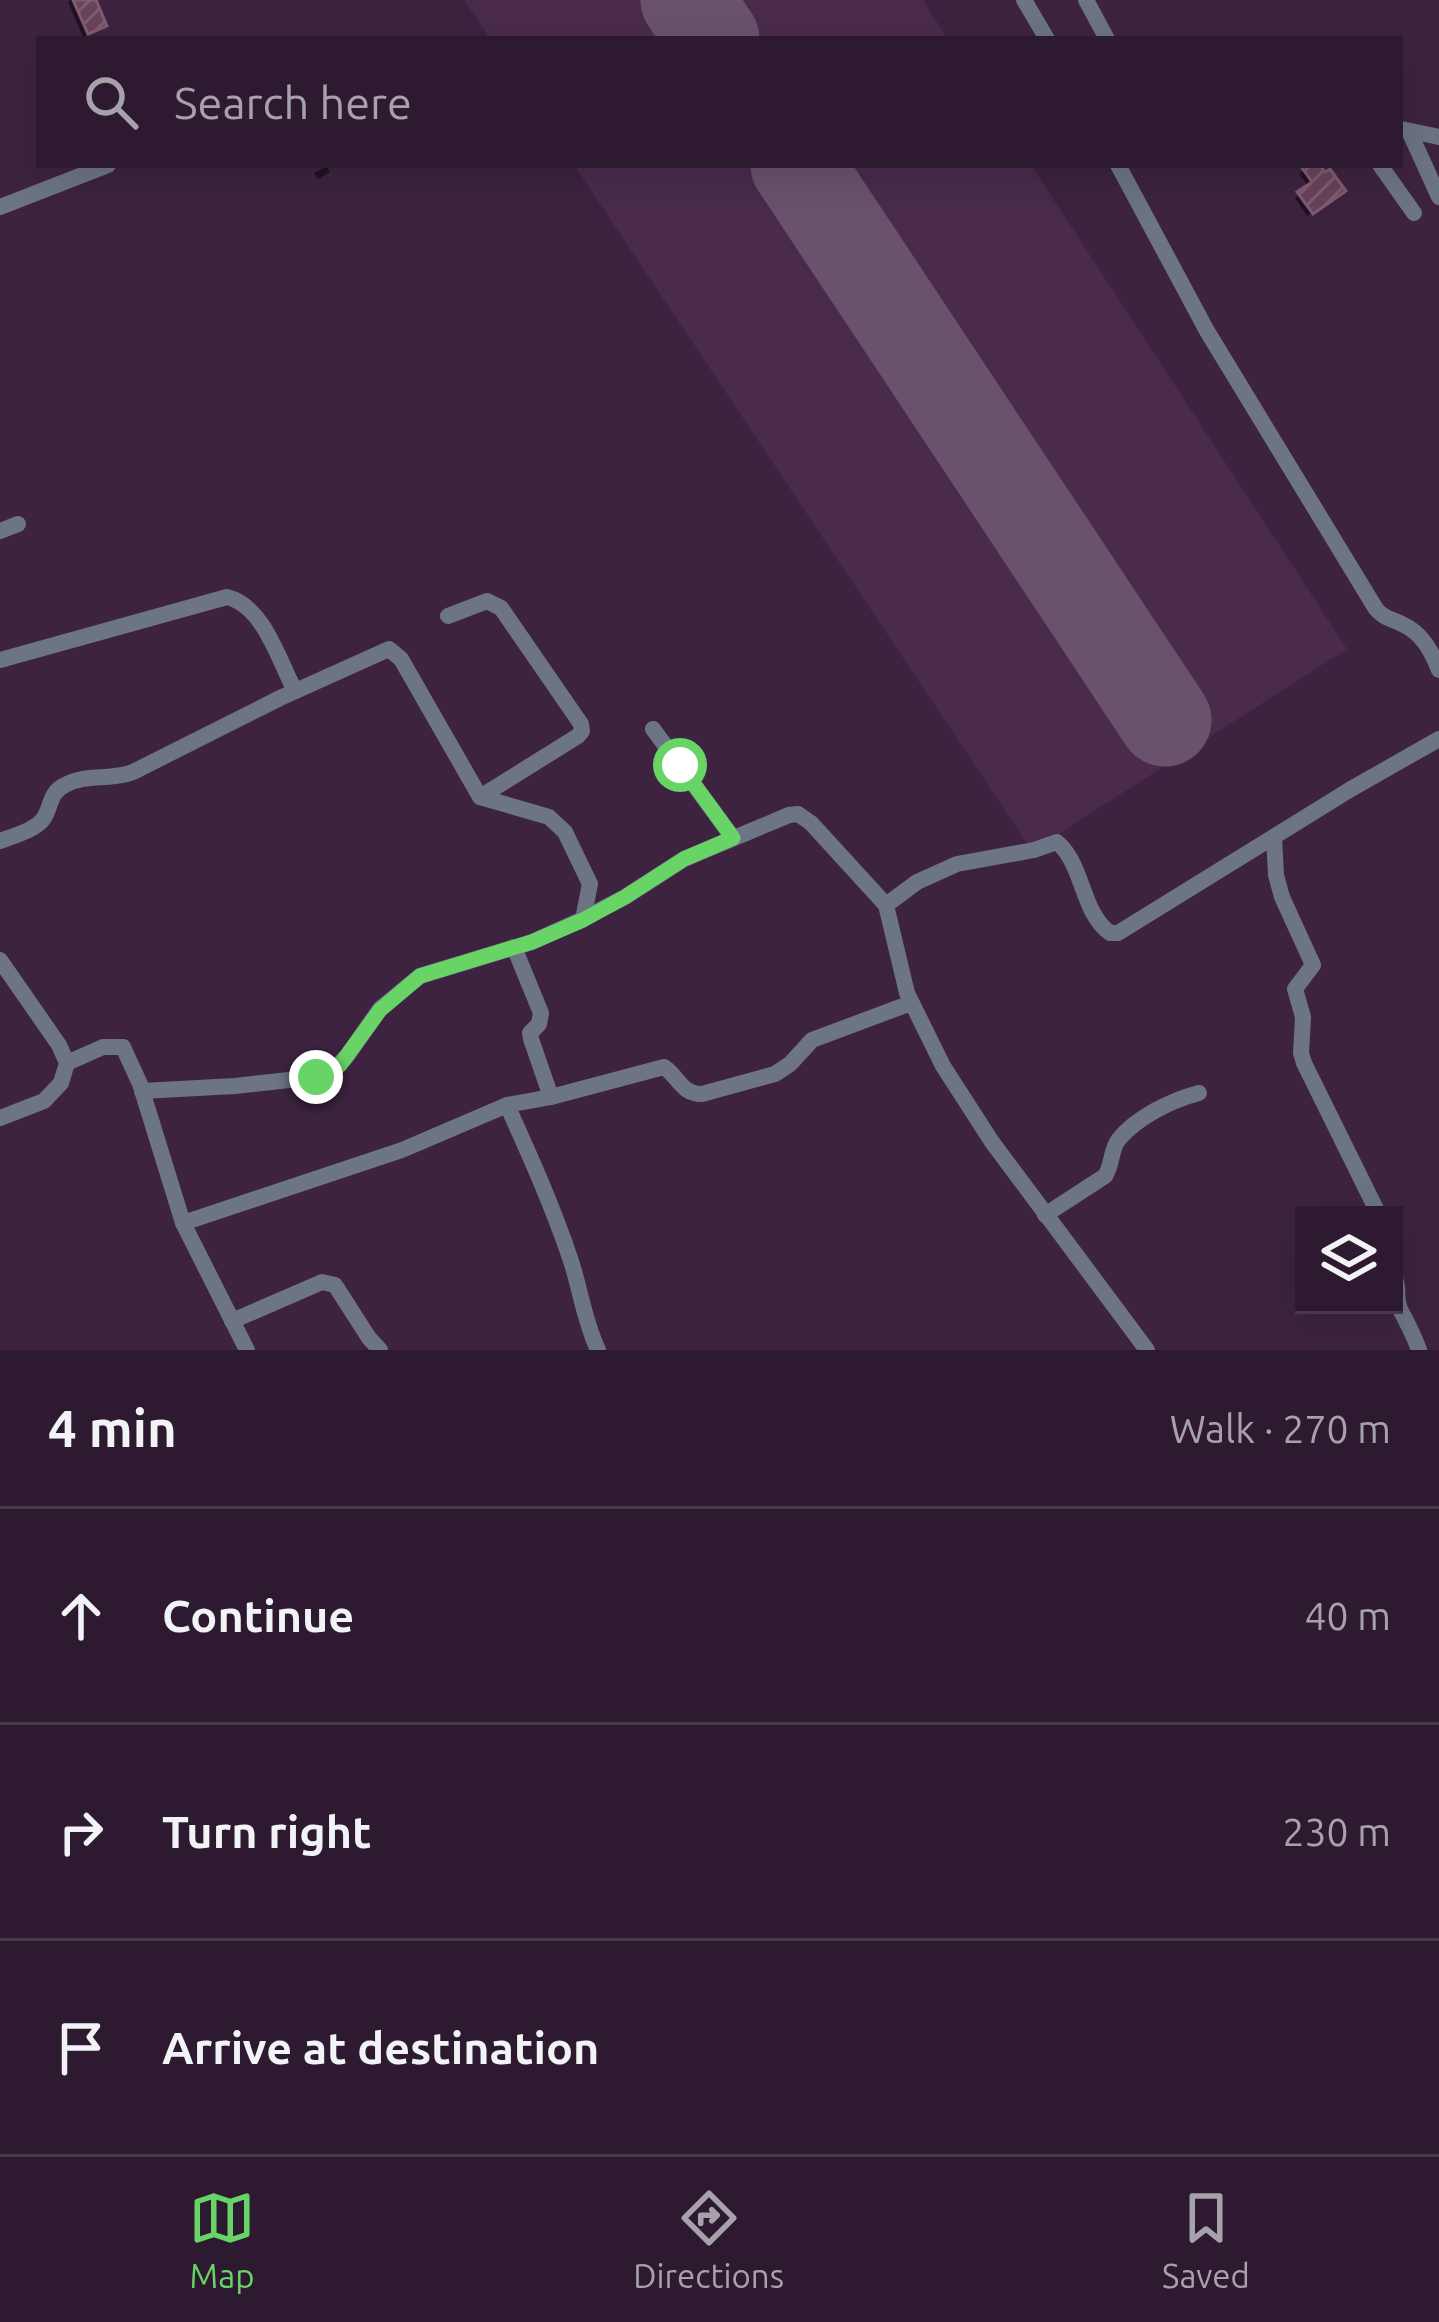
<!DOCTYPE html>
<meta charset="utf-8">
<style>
body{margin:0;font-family:Ubuntu,sans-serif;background:#362338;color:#f1f3f6}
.controls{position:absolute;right:36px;bottom:36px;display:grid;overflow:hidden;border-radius:0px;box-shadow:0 12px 48px #0002}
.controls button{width:108px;height:108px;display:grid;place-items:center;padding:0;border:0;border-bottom:3px solid #49384c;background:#2e1a30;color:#f1f3f6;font:60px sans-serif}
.stop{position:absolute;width:36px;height:36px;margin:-27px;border:9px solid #68d465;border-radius:50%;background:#fff}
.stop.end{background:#68d465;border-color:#fff;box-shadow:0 3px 12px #0008}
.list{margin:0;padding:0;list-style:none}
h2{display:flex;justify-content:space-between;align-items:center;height:156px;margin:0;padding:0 48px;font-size:51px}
h2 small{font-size:39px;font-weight:400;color:#a7a1ab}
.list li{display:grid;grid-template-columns:78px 1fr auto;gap:36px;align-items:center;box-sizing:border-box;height:216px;padding:0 48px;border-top:3px solid #49384c}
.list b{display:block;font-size:45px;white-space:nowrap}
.list em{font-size:39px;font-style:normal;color:#a7a1ab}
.icon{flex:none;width:66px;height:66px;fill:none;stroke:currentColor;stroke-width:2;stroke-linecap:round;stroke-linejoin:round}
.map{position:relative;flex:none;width:1439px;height:1350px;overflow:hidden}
.search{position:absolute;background:#2e1a30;box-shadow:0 12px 48px #0002;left:36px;right:36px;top:36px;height:132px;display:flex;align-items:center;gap:30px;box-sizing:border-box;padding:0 42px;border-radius:0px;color:#a7a1ab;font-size:45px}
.sheet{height:804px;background:#2e1a30}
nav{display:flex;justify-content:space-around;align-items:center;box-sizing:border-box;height:168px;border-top:3px solid #49384c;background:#2e1a30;font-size:33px;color:#a7a1ab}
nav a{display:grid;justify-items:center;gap:6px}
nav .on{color:#68d465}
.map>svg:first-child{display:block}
.built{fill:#4a2b4d}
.shadow{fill:#0007}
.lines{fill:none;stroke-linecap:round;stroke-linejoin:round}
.runway{stroke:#6a526c;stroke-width:93}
.building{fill:url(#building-hatch);stroke:#825b72;stroke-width:3}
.minor{stroke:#6c7485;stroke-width:16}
.route{stroke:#68d465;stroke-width:15}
</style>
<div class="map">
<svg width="1439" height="1350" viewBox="0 0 1439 1350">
<defs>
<pattern id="building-hatch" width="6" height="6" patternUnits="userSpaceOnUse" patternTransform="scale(3)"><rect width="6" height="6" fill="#68435a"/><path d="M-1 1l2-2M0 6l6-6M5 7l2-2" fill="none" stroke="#7d5d72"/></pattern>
</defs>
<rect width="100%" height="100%" fill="#3d2340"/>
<g class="built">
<polygon points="464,0 923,0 948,39 490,39"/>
<polygon points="574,165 1031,165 1347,649 1032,851"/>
</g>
<g class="shadow">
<polygon points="70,0 93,0 104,26 83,37 68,2"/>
<polygon points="1311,165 1316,165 1338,195 1307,216 1295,198 1309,187 1299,174"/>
<polygon points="327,166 330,172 318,179 314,173"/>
</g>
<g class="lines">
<g class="runway">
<polyline points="687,0 713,39"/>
<polyline points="797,165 1165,720"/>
</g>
</g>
<g class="building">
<polygon points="73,0 96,0 107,26 88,34"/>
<polygon points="1300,165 1320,165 1325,172 1330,169 1346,191 1313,214 1297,192 1312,182"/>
</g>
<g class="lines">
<g class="minor">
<polyline points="1024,0 1047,39"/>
<polyline points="1086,0 1107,39"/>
<polyline points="1401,129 1439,137"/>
<polyline points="1409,131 1439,197"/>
<path d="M1118 165 1207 331 1376 609C1385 619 1390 618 1402 624 1422 633 1431 650 1439 670"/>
<polyline points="1380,165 1414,213"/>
<polyline points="0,207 108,165"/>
<polyline points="0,531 18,524"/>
<polyline points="448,616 487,601 501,608 581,724 582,731 578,736 480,797"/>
<path d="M0 660 227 597C264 606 279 661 295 691"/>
<polyline points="653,729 733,838"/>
<polyline points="1274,838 1276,875 1282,897 1313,965 1295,989 1303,1017 1301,1053 1304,1063 1379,1215"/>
<path d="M0 841C13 836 36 830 44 818 52 805 49 793 65 785 87 773 110 781 133 772L280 698 389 649 401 659 480 797 549 817 565 832 590 884 583 919"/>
<polyline points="514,947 541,1013 539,1024 530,1033 531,1039 551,1097"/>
<polyline points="0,960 59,1045 67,1063 61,1083 44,1101 0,1118"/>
<polyline points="67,1063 103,1047 123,1047 140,1084 183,1223 247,1350"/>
<polyline points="142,1091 235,1086 316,1077 331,1072 347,1056 380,1009 420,976 532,942 583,919 625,897 684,859 789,815 798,814 811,823 886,905"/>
<path d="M507 1105C530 1156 553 1207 571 1261 581 1292 584 1320 598 1350"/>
<path d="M1045 1215 1105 1176C1113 1164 1110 1150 1119 1139 1137 1117 1172 1100 1199 1093"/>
<path d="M183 1223 402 1150 507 1105 551 1097 664 1067C679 1077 681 1094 702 1094L775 1074 790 1064 812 1040 911 1003"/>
<path d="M1394 1277C1401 1291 1394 1295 1400 1309 1407 1323 1414 1335 1419 1350"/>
<polyline points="232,1321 322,1282 335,1285 369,1338 380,1350"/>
<path d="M1147 1350 992 1142 943 1066 907 993 886 905 917 882 957 864 1034 850 1057 842C1084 865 1081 912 1110 933H1118L1351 789 1439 739"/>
</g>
</g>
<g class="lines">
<polyline class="route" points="316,1077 331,1072 340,1065 380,1010 420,976 532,942 583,920 625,897 684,859 733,838 680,765"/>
</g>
</svg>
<div class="controls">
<button><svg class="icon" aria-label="layers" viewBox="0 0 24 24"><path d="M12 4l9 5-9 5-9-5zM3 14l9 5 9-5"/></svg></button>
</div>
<div class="stop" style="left:680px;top:765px"></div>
<div class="stop end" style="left:316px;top:1077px"></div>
<div class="search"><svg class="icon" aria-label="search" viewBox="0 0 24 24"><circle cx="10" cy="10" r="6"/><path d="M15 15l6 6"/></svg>Search here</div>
</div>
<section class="sheet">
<h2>4 min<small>Walk · 270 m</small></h2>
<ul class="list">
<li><svg class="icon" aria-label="ahead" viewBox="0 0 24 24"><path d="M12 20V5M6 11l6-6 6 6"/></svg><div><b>Continue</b></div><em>40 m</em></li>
<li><svg class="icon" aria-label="right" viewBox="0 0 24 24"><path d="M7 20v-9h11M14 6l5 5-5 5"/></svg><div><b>Turn right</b></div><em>230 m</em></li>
<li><svg class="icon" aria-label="arrive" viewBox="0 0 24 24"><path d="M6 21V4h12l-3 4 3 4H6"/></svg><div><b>Arrive at destination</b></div></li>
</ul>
</section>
<nav>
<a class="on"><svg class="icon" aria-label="map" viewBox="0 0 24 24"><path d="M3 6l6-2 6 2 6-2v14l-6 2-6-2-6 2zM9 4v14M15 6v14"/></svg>Map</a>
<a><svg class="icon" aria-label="directions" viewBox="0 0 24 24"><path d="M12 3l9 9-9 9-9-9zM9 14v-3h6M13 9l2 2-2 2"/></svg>Directions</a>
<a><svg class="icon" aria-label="saved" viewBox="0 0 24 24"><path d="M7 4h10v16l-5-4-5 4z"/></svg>Saved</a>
</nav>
